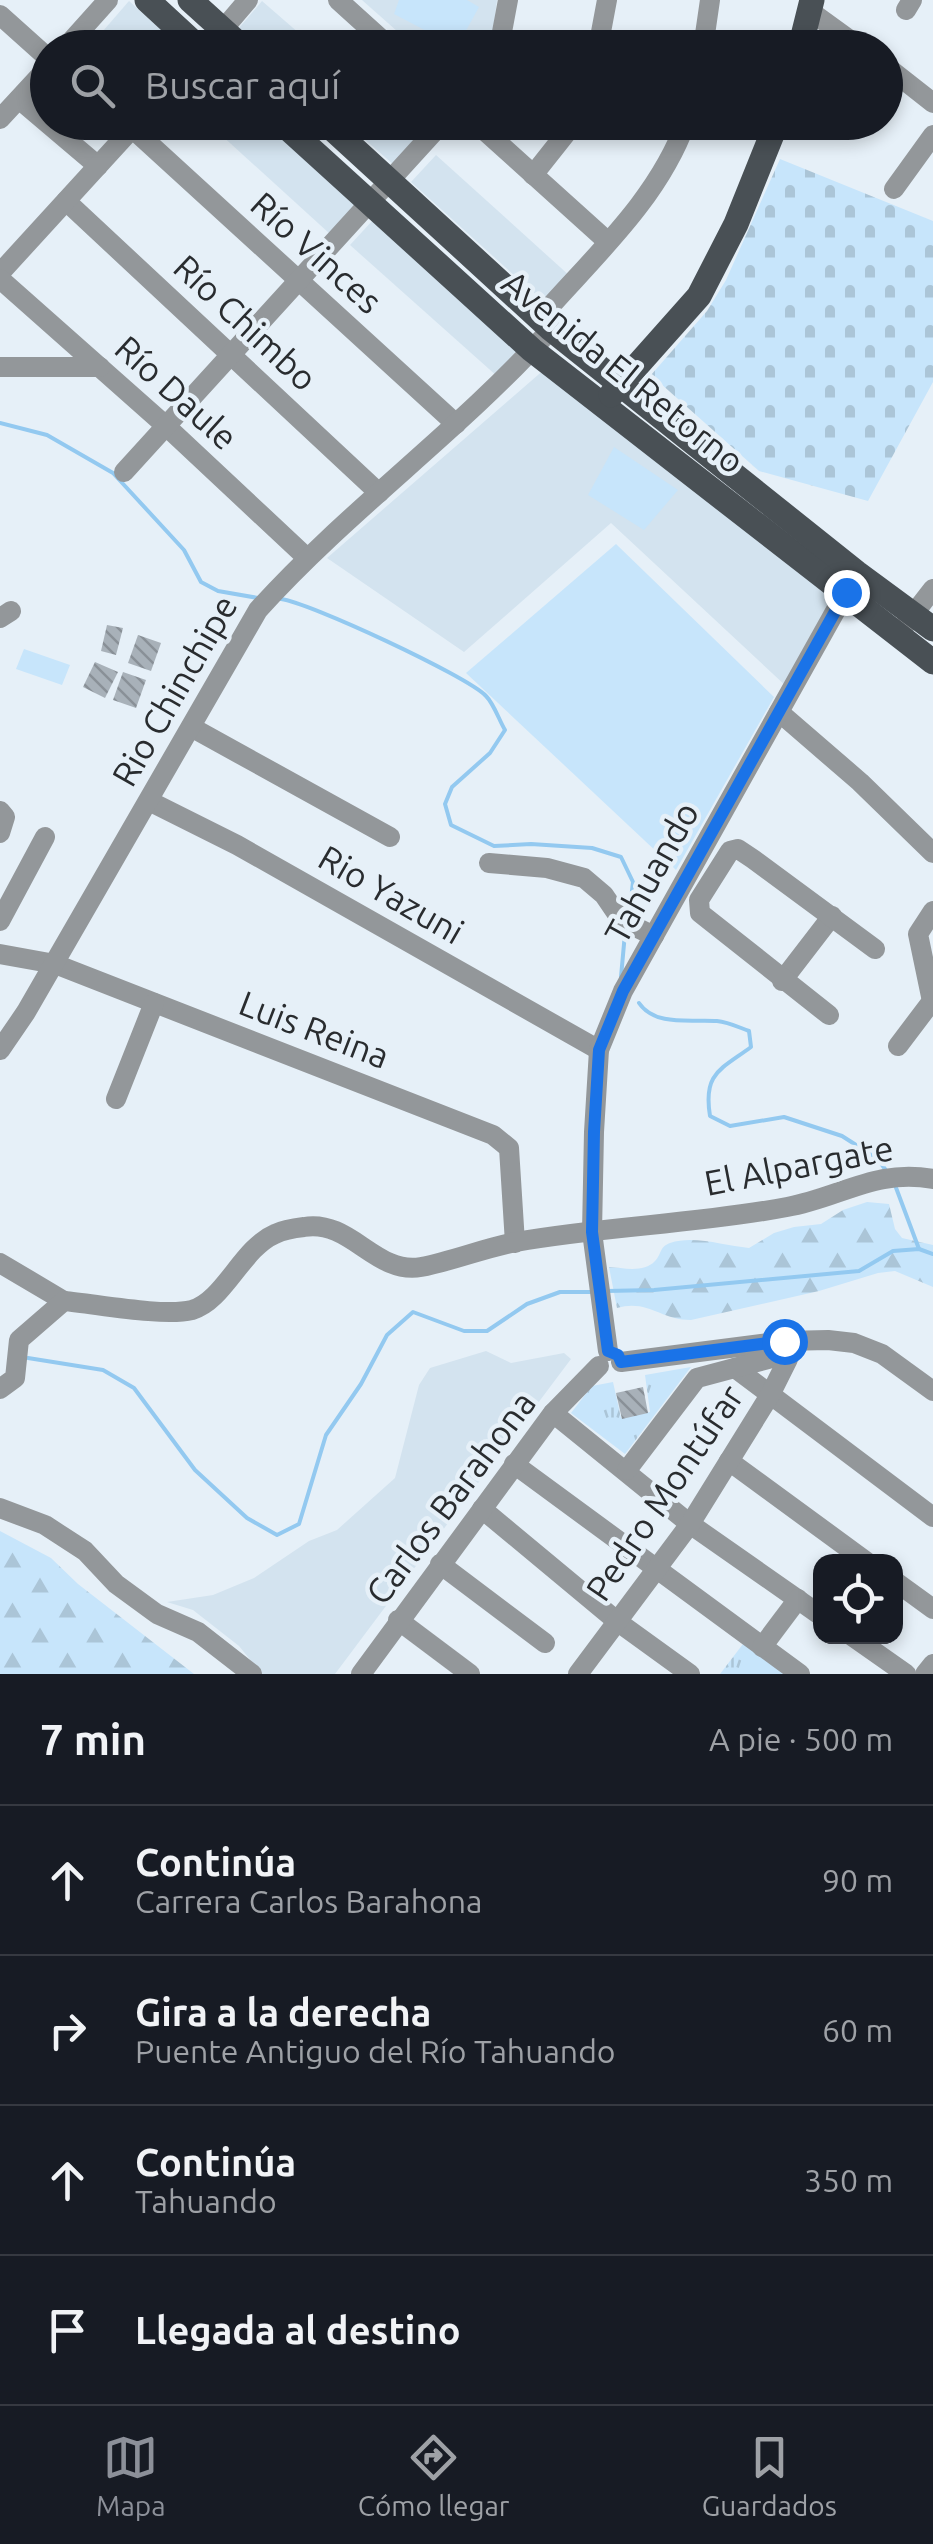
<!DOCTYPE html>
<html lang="es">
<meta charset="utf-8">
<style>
body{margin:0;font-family:Ubuntu,sans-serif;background:#20242c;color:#f1f3f6}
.controls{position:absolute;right:30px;bottom:30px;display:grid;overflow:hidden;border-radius:20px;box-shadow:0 5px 15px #0003}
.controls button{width:90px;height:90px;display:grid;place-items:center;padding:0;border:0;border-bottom:2px solid #363941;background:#171b24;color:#f1f3f6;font:50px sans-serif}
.stop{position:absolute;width:30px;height:30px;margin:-22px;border:8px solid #1a73e8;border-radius:50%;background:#fff}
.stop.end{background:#1a73e8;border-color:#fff;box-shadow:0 2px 10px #0008}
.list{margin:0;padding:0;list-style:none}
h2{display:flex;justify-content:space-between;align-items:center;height:130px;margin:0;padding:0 40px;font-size:42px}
h2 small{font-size:32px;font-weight:400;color:#9ea1a6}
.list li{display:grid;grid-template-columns:65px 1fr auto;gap:30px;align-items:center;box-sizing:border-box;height:150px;padding:0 40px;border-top:2px solid #363941}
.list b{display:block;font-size:38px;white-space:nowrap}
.list p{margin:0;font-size:32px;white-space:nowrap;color:#9ea1a6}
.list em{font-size:32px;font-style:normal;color:#9ea1a6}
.icon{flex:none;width:55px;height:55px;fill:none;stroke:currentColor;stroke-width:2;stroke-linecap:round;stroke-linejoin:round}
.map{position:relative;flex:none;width:933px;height:1674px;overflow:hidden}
.search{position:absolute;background:#171b24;box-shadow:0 5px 15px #0003;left:30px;right:30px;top:30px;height:110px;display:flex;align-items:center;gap:25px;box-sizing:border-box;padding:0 35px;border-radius:55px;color:#9ea1a6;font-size:38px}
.sheet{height:730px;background:#171b24}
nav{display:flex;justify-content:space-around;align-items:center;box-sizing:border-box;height:140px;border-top:2px solid #363941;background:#171b24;font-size:28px;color:#9ea1a6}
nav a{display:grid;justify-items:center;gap:5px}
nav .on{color:#8c9099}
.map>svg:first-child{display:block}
.built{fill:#d3e3ef}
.grass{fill:#c7e5fb}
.forest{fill:url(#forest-firs)}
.cemetery{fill:url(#cemetery-stones)}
.park{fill:url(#park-tufts)}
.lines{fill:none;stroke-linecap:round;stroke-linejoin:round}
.stream{stroke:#93c9f0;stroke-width:4}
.building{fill:url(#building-back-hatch)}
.minor{stroke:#93979a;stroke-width:20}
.major{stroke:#495055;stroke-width:25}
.route{stroke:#1a73e8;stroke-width:12}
.labels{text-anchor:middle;stroke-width:9;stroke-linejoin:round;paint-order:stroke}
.street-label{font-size:35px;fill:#292c2f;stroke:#e6f0f8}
</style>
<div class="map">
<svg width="933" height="1674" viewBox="0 0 933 1674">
<defs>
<pattern id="forest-firs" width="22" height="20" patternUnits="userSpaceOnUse" patternTransform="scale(2.5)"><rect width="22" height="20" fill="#c7e5fb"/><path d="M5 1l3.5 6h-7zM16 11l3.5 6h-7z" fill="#abc5d7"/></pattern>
<pattern id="cemetery-stones" width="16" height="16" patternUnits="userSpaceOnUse" patternTransform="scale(2.5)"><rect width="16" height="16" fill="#c7e5fb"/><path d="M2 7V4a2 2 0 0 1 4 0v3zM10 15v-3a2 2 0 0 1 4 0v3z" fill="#abc5d7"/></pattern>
<pattern id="park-tufts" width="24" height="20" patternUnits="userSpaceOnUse" patternTransform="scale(2.5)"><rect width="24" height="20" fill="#c7e5fb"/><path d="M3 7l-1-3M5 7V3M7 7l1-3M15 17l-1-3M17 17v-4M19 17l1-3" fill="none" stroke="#abc5d7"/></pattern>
<pattern id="building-back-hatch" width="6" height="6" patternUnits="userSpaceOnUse" patternTransform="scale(2.5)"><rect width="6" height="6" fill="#a8b1b9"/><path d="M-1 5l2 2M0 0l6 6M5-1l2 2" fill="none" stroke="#899097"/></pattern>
</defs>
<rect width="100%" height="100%" fill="#e6f0f8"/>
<g class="built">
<polygon points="362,0 497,0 491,47 415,47"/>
<polygon points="129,1 180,47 122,47 103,31"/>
<polygon points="262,1 315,47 261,47 239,28"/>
<polygon points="208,123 264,123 356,206 330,234"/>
<polygon points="346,123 400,123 418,138 394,165"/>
<polygon points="436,155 571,277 546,304 411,182"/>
<polygon points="373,220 520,351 498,377 350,245"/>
<polygon points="546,368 841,597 787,687 611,523 464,652 327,558"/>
<polygon points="486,1351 511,1363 564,1353 571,1359 335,1674 262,1674 239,1646 193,1610 167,1602 213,1595 254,1578 309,1541 337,1530 395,1478 419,1385 430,1368"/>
</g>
<g class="grass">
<polygon points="399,0 467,0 479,7 457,47 394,14"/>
<polygon points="614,447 678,490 644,530 588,495"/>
<polygon points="616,544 774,697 676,870 466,673"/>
<polygon points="24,649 70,665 62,685 16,669"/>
</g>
<g class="forest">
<path d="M867 1202 889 1204 895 1229 902 1238 933 1245V1287L895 1271 878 1273 819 1291 691 1320C660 1320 648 1299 617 1308L609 1267C624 1268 644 1273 655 1261 662 1254 659 1247 670 1243 695 1235 724 1246 749 1248L774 1233 794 1227 821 1224 843 1210Z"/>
<polygon points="0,1531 51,1558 78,1584 194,1674 0,1674"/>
</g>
<polygon class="cemetery" points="780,159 933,221 933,382 868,501 759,471 651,375 707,311 726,280"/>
<g class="park">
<polygon points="691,1367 625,1454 571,1413 592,1386 613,1382 621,1418 650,1412 645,1375"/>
<polygon points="743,1644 787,1674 720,1674"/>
</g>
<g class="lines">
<g class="stream">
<polyline points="0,423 47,435 113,473 184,550 201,582 218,591 258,598"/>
<path d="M281 599C308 602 467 676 486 696 494 704 499 720 505 730L490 753 452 787 445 804 451 825 494 846 531 844 592 848 621 857 633 882 629 917"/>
<polyline points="621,977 625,933"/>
<path d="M639 1003C655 1027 692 1019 717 1021 728 1022 738 1027 749 1031L751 1047C720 1070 703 1073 710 1116L730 1126 784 1117 842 1136 878 1159 887 1172"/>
<polyline points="895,1185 919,1249"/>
<polyline points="606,1291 654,1290 859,1271 893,1251 919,1249 933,1254"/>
<polyline points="28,1358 103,1370 134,1388 195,1470 247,1518 277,1535 299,1524 326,1435 361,1384 387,1335 413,1312 464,1331 487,1331 527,1304 560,1292 591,1292"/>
</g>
</g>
<g class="building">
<polygon points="107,625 123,628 116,655 101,651"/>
<polygon points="138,635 161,643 151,671 128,663"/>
<polygon points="95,662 118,672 105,698 83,687"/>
<polygon points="123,672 146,680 136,708 113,700"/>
<polygon points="643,1387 648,1413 622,1419 616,1393"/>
</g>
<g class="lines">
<g class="minor">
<polyline points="338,0 391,48"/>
<polyline points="906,10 912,0"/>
<polyline points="810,11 861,48"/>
<polyline points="0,15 48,58"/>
<polyline points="65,48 108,0"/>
<polyline points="207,48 248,0"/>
<polyline points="499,48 508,0"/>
<polyline points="598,48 607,0"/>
<polyline points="703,48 710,0"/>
<polyline points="886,66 933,103"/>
<polyline points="19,99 98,166"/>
<polyline points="0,119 48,67"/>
<polyline points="475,122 607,241"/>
<polyline points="133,129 456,424"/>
<polyline points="533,175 575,122"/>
<polyline points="894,189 933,135"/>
<polyline points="66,201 379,493"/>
<polyline points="0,273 138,122"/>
<polyline points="0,279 166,426 306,557"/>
<path d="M539 319C593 257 658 200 686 122"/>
<polyline points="0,367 100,367"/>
<polyline points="124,472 443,122"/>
<polyline points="0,618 11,611"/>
<polyline points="905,625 933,589"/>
<polyline points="779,712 860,782 933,853"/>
<polyline points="191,727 390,837"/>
<polyline points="149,801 237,845 599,1050"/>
<polyline points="0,811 5,817 0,833"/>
<polyline points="489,863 547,868 584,878 604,895 621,920 654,936"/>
<polyline points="933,911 918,934 933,1006"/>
<polyline points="0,921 45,837"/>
<polyline points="0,954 55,964 493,1135 509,1148 515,1243"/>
<polyline points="782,981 832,916"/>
<polyline points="829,1015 700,913 699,900 730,851 738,849 753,859 875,949"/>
<polyline points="898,1046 932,1001"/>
<path d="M0 1050 26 1012 258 610C349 509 461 430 551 329"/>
<polyline points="116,1099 154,1003"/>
<polyline points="0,1263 64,1301"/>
<polyline points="608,1351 592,1232 594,1132 599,1050 623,991 851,583"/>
<polyline points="621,1362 784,1341 828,1340 854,1343 882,1354 933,1391"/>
<polyline points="735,1368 933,1517"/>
<path d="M0 1389 15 1378 19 1340 64 1301C97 1304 163 1317 192 1310 224 1301 242 1248 275 1234 283 1230 295 1228 304 1227 351 1219 375 1275 421 1267 453 1261 484 1248 516 1242 606 1226 698 1224 787 1207 839 1198 877 1168 933 1179"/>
<polyline points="553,1413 690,1524 820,1615"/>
<polyline points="729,1461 867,1562"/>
<polyline points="514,1464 800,1674"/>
<polyline points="627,1470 697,1378 787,1354"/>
<polyline points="0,1508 45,1525 85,1551 116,1584 157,1614 198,1632 252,1674"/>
<polyline points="482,1509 618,1622 690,1674"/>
<polyline points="440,1564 545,1643"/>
<polyline points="896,1582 933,1609"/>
<polyline points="398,1620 470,1674"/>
<polyline points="852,1636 906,1674"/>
<polyline points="762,1647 798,1599"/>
<polyline points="361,1674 553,1413 599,1366"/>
<polyline points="578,1674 690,1524 770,1395 788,1359 784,1341"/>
<polyline points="925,1674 933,1664"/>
</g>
<g class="major">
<polyline points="147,0 199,48"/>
<polyline points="190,0 243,48"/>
<polyline points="800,48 812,0"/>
<polyline points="281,122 532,350 933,662"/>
<polyline points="325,122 551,329 857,573 933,629"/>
<polyline points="611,395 699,296 736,224 777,122"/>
</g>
</g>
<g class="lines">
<polyline class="route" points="784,1341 621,1362 618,1355 608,1351 592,1232 594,1132 599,1050 623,991 846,592"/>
</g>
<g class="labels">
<g class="street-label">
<text transform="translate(316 253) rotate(42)" y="12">Río Vinces</text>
<text transform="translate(245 323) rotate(43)" y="12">Río Chimbo</text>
<text transform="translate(623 372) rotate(39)" y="12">Avenida El Retorno</text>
<text transform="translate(176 393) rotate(42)" y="12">Río Daule</text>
<text transform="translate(175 691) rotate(-60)" y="12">Rio Chinchipe</text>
<text transform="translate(652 873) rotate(-61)" y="12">Tahuando</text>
<text transform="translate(391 895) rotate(30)" y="12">Rio Yazuni</text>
<text transform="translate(314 1030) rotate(21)" y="12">Luis Reina</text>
<text transform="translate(799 1166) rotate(-11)" y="12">El Alpargate</text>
<text transform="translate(665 1493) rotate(-56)" y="12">Pedro Montúfar</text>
<text transform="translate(451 1498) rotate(-53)" y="12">Carlos Barahona</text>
</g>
</g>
</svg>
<div class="controls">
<button><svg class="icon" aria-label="locate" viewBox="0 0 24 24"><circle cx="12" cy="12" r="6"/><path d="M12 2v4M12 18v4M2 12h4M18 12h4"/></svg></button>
</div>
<div class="stop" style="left:784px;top:1341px"></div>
<div class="stop end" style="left:846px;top:592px"></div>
<div class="search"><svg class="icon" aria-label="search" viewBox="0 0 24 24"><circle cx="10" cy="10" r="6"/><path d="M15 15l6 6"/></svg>Buscar aquí</div>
</div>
<section class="sheet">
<h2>7 min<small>A pie · 500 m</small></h2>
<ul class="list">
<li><svg class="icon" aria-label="ahead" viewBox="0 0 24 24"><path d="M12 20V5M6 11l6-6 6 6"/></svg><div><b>Continúa</b><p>Carrera Carlos Barahona</p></div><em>90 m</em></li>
<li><svg class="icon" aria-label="right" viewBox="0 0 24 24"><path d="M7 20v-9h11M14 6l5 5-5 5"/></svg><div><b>Gira a la derecha</b><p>Puente Antiguo del Río Tahuando</p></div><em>60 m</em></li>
<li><svg class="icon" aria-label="ahead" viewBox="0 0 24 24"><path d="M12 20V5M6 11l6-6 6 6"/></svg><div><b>Continúa</b><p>Tahuando</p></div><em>350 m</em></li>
<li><svg class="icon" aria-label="arrive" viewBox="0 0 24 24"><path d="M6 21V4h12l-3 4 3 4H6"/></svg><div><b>Llegada al destino</b></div></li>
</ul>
</section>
<nav>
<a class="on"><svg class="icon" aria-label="map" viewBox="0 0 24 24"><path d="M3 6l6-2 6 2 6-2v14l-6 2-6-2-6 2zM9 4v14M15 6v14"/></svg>Mapa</a>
<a><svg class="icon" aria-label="directions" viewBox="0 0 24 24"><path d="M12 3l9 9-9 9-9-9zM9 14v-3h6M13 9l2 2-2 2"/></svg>Cómo llegar</a>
<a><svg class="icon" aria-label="saved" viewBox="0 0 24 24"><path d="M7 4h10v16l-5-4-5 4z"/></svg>Guardados</a>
</nav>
